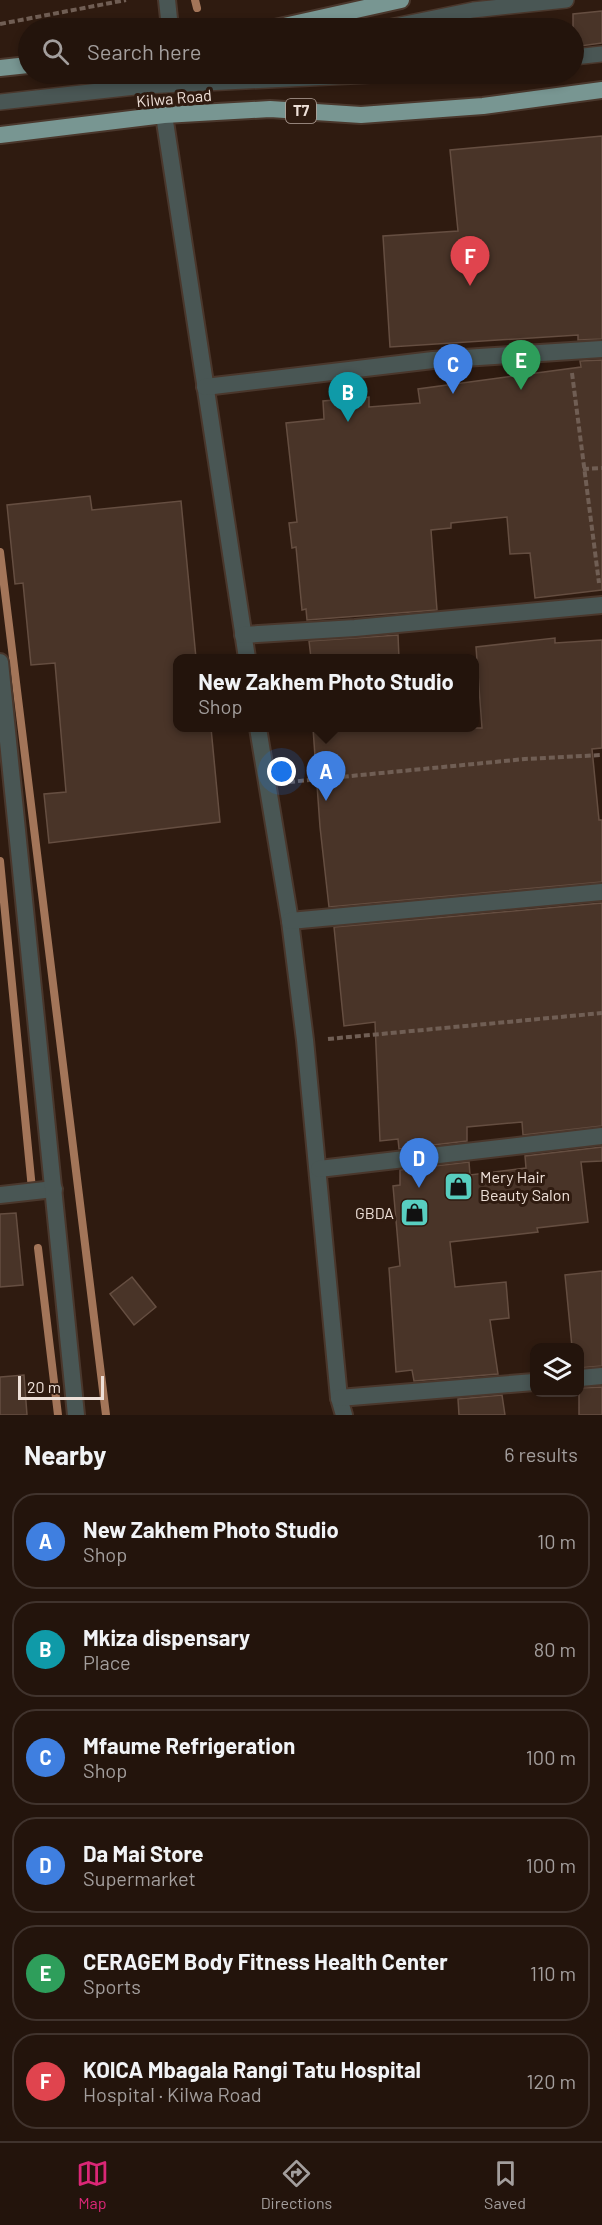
<!DOCTYPE html>
<meta charset="utf-8">
<style>
body{margin:0;font-family:Barlow,sans-serif;background:#2b1d15;color:#f1f3f6}
.controls{position:absolute;right:18px;bottom:18px;display:grid;overflow:hidden;border-radius:12px;box-shadow:0 3px 9px #0003}
.controls button{width:54px;height:54px;display:grid;place-items:center;padding:0;border:0;border-bottom:2px solid #40332d;background:#23140c;color:#f1f3f6;font:30px sans-serif}
.scale{position:absolute;left:18px;bottom:15px;width:86px;box-sizing:border-box;padding-left:6px;border:3px solid #eee0d8;border-top:0;font-size:16px;line-height:21px;white-space:nowrap;color:#eee0d8;-webkit-text-stroke:4px #2f1b10;paint-order:stroke}
.you{position:absolute;left:282px;top:772px;width:21px;height:21px;margin:-15px;border:4px solid #fff;border-radius:50%;background:#1a73e8;box-shadow:0 0 0 9px #1a73e833}
.badge{display:grid;place-items:center;width:39px;height:39px;border-radius:50%;background:#db2777;color:#fff;font-size:20px;font-weight:700}
.pin{position:absolute;translate:-50% -50px;filter:drop-shadow(0 2px 3px #0008)}
.pin::after{content:'';position:absolute;top:32px;width:21px;height:18px;background:inherit;clip-path:polygon(0 0,100% 0,50% 100%)}
.popup{position:absolute;left:173px;top:654px;width:306px;height:78px;box-sizing:border-box;display:grid;place-content:center;border-radius:12px;background:#23140c;filter:drop-shadow(0 2px 4px #0005);font-size:20px;white-space:nowrap;color:#a39e9d}
.popup b{font-size:22px;color:#f1f3f6}
.popup::after{content:'';position:absolute;left:50%;top:100%;margin-left:-12px;border:12px solid transparent;border-top-color:#23140c}
.list{margin:0;padding:0;list-style:none}
h2{display:flex;justify-content:space-between;align-items:center;height:78px;margin:0;padding:0 24px;font-size:26px}
h2 small{font-size:20px;font-weight:400;color:#a39e9d}
.list li{display:grid;grid-template-columns:39px 1fr auto;gap:18px;align-items:center;box-sizing:border-box;height:96px;margin:0 12px 12px;padding:0 12px;border:2px solid #40332d;border-radius:24px}
.list b{display:block;font-size:22px;white-space:nowrap}
.list p{margin:0;font-size:20px;white-space:nowrap;color:#a39e9d}
.list em{font-size:20px;font-style:normal;color:#a39e9d}
.icon{flex:none;width:33px;height:33px;fill:none;stroke:currentColor;stroke-width:2;stroke-linecap:round;stroke-linejoin:round}
.map{position:relative;flex:none;width:602px;height:1415px;overflow:hidden}
.search{position:absolute;background:#23140c;box-shadow:0 3px 9px #0003;left:18px;right:18px;top:18px;height:66px;display:flex;align-items:center;gap:15px;box-sizing:border-box;padding:0 21px;border-radius:33px;color:#a39e9d;font-size:22px}
.sheet{height:726px;background:#23140c}
nav{display:flex;justify-content:space-around;align-items:center;box-sizing:border-box;height:84px;border-top:2px solid #40332d;background:#23140c;font-size:16px;color:#a39e9d}
nav a{display:grid;justify-items:center;gap:3px}
nav .on{color:#db2777}
.map>svg:first-child{display:block}
.lines{fill:none;stroke-linecap:round;stroke-linejoin:round}
.stream{stroke:#a37559;stroke-width:8}
.building{fill:#493428;stroke:#654e41;stroke-width:1.5}
.service-casing{stroke:#4a372c;stroke-width:18}
.minor-casing{stroke:#4a372c;stroke-width:20}
.tertiary-casing{stroke:#4a372c;stroke-width:20}
.trunk-casing{stroke:#4a372c;stroke-width:20}
.path{stroke:#705e54;stroke-width:4;stroke-dasharray:6 3;stroke-linecap:butt}
.service{stroke:#495654;stroke-width:15}
.minor{stroke:#495654;stroke-width:16}
.tertiary{stroke:#495654;stroke-width:16}
.trunk{stroke:#789692;stroke-width:16}
.labels{text-anchor:middle;stroke-width:6;stroke-linejoin:round;paint-order:stroke}
.shield{fill:#2f1b10;stroke:#b5a59c;stroke-width:1.5}
.shield-label{font-size:15px;font-weight:bold;fill:#eee0d8}
.street-label{font-size:16px;fill:#eee0d8;stroke:#2f1b10}
.poi-label{font-size:16px;fill:#eee0d8;stroke:#2f1b10;text-anchor:start}
</style>
<div class="map">
<svg width="602" height="1415" viewBox="0 0 602 1415">
<rect width="100%" height="100%" fill="#2f1b10"/>
<g class="lines">
<g class="stream">
<polyline points="195,0 197,8"/>
<polyline points="0,552 106,1415"/>
<polyline points="0,861 32,1189"/>
<polyline points="38,1248 58,1415"/>
</g>
</g>
<g class="building">
<polygon points="602,11 602,43 573,47 573,14"/>
<polygon points="602,136 602,339 578,340 578,335 390,347 383,236 458,231 450,150"/>
<polygon points="602,360 602,590 535,598 530,553 510,554 507,517 451,523 451,528 431,530 437,610 307,620 306,609 302,610 296,547 292,548 289,523 297,522 286,423 324,419 323,401 369,397 369,407 420,403 418,389 581,367 580,361"/>
<polygon points="90,496 92,510 181,501 196,658 177,658 177,728 211,728 220,822 49,843 44,794 66,792 55,663 31,665 23,583 15,584 7,505"/>
<polygon points="398,635 399,658 311,658 309,641"/>
<polygon points="555,638 555,643 602,640 602,748 592,749 599,820 602,820 602,882 329,907 320,827 313,728 482,728 476,647"/>
<polygon points="602,903 602,1126 523,1135 522,1122 467,1127 467,1141 399,1149 398,1139 380,1141 375,1022 344,1026 334,927"/>
<polygon points="602,1147 602,1161 581,1162 588,1222 537,1228 538,1232 450,1242 455,1287 506,1282 509,1318 490,1320 498,1374 414,1381 412,1370 396,1372 389,1268 400,1266 393,1186 400,1185 400,1170 469,1162 470,1175 526,1168 525,1156"/>
<polygon points="16,1213 23,1285 0,1287 0,1214"/>
<polygon points="602,1271 602,1366 579,1368 579,1347 572,1347 565,1275"/>
<polygon points="132,1277 156,1307 134,1325 110,1294"/>
<polygon points="24,1375 27,1415 0,1415 0,1377"/>
<polygon points="602,1387 602,1415 579,1415 579,1388"/>
<polygon points="502,1395 505,1415 459,1415 458,1399"/>
</g>
<g class="lines">
<defs>
<g id="service">
<polyline points="385,28 473,10 566,0"/>
<polyline points="574,57 602,54"/>
<polyline points="0,102 144,86 391,74"/>
</g>
<g id="minor">
<polyline points="164,115 247,658"/>
<polyline points="205,387 433,360 602,349"/>
<polyline points="243,635 355,628 602,605"/>
<polyline points="258,728 290,921 305,1040 339,1398 344,1415"/>
<polyline points="290,921 602,892"/>
<polyline points="319,1169 602,1136"/>
<polyline points="0,1195 54,1189"/>
<polyline points="580,1378 602,1376"/>
<polyline points="339,1398 534,1382"/>
</g>
<g id="tertiary">
<polyline points="167,0 170,28"/>
<polyline points="0,662 76,1415"/>
</g>
<g id="trunk">
<polyline points="275,28 401,0"/>
<polyline points="0,68 28,65"/>
<polyline points="0,135 164,115 270,109 361,115 483,106 602,90"/>
</g>
</defs>
<use href="#service" class="service-casing"/>
<use href="#minor" class="minor-casing"/>
<use href="#tertiary" class="tertiary-casing"/>
<use href="#trunk" class="trunk-casing"/>
<g class="path">
<polyline points="0,24 126,0"/>
<polyline points="572,373 599,583"/>
<polyline points="583,469 602,468"/>
<polyline points="289,782 525,759 602,755"/>
<polyline points="328,1039 602,1013"/>
</g>
<use href="#service" class="service"/>
<use href="#minor" class="minor"/>
<use href="#tertiary" class="tertiary"/>
<use href="#trunk" class="trunk"/>
</g>
<defs>
<symbol id="shop-square" viewBox="-11 -11 22 22"><rect x="-9" y="-9" width="18" height="18" rx="4" fill="#58cec0" stroke="#2f1b10"/><path d="M-5-2.5h2.3a2.7 3.5 0 0 1 5.4 0H5L5.5 6h-11ZM-1.5-2.5h3a1.5 2.3 0 0 0-3 0Z" fill="#111"/></symbol>
</defs>
<g fill-rule="evenodd">
<use href="#shop-square" x="442" y="1170" width="33" height="33"/>
<use href="#shop-square" x="398" y="1196" width="33" height="33"/>
</g>
<g class="labels">
<rect class="shield" x="286" y="99" width="30" height="24" rx="4.5"/>
<g class="shield-label">
<text x="301" y="116">T7</text>
</g>
<g class="street-label">
<text transform="translate(174 98) rotate(-5)" y="6">Kilwa Road</text>
</g>
<g class="poi-label">
<text x="480" y="1183">Mery Hair<tspan x="480" dy="18">Beauty Salon</tspan></text>
<text x="394" y="1219" text-anchor="end">GBDA</text>
</g>
</g>
</svg>
<div class="controls">
<button><svg class="icon" aria-label="layers" viewBox="0 0 24 24"><path d="M12 4l9 5-9 5-9-5zM3 14l9 5 9-5"/></svg></button>
</div>
<div class="scale">20 m</div>
<div class="you"></div>
<div class="pin badge" style="left:326px;top:801px;background:#3f7fe0">A</div>
<div class="popup"><b>New Zakhem Photo Studio</b>Shop</div>
<div class="pin badge" style="left:348px;top:422px;background:#0f9aa8">B</div>
<div class="pin badge" style="left:453px;top:394px;background:#3f7fe0">C</div>
<div class="pin badge" style="left:419px;top:1188px;background:#3f7fe0">D</div>
<div class="pin badge" style="left:521px;top:390px;background:#2e9e5b">E</div>
<div class="pin badge" style="left:470px;top:286px;background:#e0444e">F</div>
<div class="search"><svg class="icon" aria-label="search" viewBox="0 0 24 24"><circle cx="10" cy="10" r="6"/><path d="M15 15l6 6"/></svg>Search here</div>
</div>
<section class="sheet">
<h2>Nearby<small>6 results</small></h2>
<ul class="list">
<li><span class="badge" style="background:#3f7fe0">A</span><div><b>New Zakhem Photo Studio</b><p>Shop</p></div><em>10 m</em></li>
<li><span class="badge" style="background:#0f9aa8">B</span><div><b>Mkiza dispensary</b><p>Place</p></div><em>80 m</em></li>
<li><span class="badge" style="background:#3f7fe0">C</span><div><b>Mfaume Refrigeration</b><p>Shop</p></div><em>100 m</em></li>
<li><span class="badge" style="background:#3f7fe0">D</span><div><b>Da Mai Store</b><p>Supermarket</p></div><em>100 m</em></li>
<li><span class="badge" style="background:#2e9e5b">E</span><div><b>CERAGEM Body Fitness Health Center</b><p>Sports</p></div><em>110 m</em></li>
<li><span class="badge" style="background:#e0444e">F</span><div><b>KOICA Mbagala Rangi Tatu Hospital</b><p>Hospital · Kilwa Road</p></div><em>120 m</em></li>
</ul>
</section>
<nav>
<a class="on"><svg class="icon" aria-label="map" viewBox="0 0 24 24"><path d="M3 6l6-2 6 2 6-2v14l-6 2-6-2-6 2zM9 4v14M15 6v14"/></svg>Map</a>
<a><svg class="icon" aria-label="directions" viewBox="0 0 24 24"><path d="M12 3l9 9-9 9-9-9zM9 14v-3h6M13 9l2 2-2 2"/></svg>Directions</a>
<a><svg class="icon" aria-label="saved" viewBox="0 0 24 24"><path d="M7 4h10v16l-5-4-5 4z"/></svg>Saved</a>
</nav>
